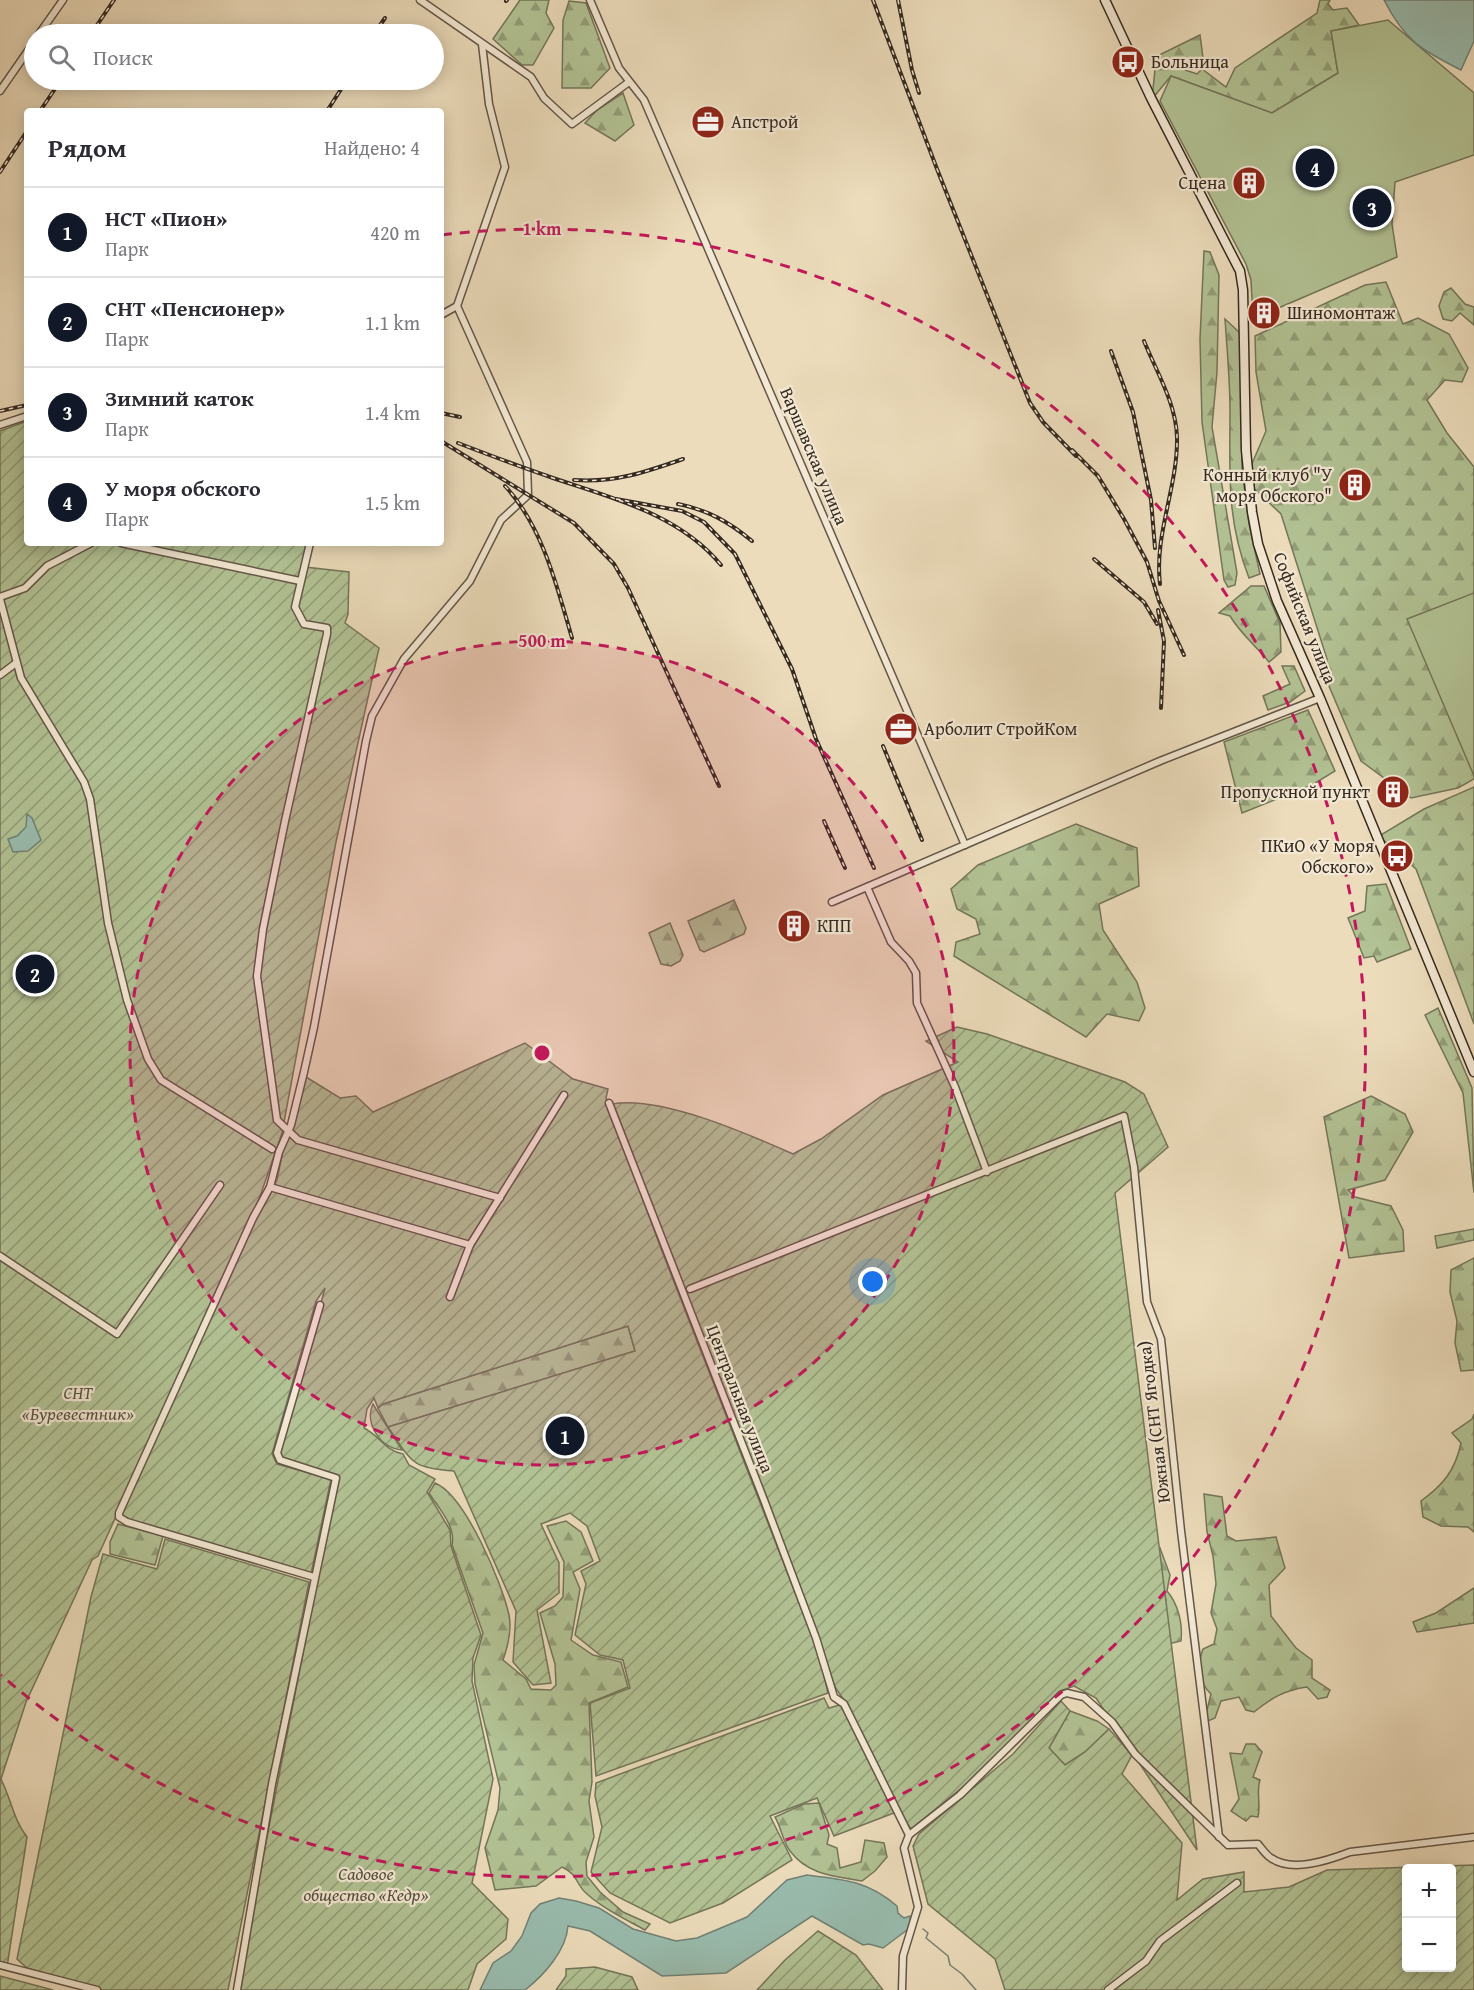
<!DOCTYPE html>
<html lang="ru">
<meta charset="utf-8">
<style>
body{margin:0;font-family:"Gentium Book Plus",serif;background:#f7f7f7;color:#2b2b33}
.controls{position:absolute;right:18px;bottom:18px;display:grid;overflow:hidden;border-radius:6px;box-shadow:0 3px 15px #0003}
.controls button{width:54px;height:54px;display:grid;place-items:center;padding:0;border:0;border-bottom:2px solid #e1e1e2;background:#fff;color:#2b2b33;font:30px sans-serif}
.you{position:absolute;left:873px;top:1282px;width:21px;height:21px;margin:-15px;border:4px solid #fff;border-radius:50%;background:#1a73e8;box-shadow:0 0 0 9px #1a73e833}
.badge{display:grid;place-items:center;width:39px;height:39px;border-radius:50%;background:#111827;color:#fff;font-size:20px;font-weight:700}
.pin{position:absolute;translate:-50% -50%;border:3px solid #fff;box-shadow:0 2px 6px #0006}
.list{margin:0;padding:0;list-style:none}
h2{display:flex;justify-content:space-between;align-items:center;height:78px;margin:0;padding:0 24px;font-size:26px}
h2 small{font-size:20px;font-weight:400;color:#7c7c81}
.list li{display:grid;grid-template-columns:39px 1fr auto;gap:18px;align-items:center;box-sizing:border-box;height:90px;padding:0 24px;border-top:2px solid #e1e1e2}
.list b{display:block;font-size:22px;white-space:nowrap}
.list p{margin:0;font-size:20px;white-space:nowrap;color:#7c7c81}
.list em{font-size:20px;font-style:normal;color:#7c7c81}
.icon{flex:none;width:33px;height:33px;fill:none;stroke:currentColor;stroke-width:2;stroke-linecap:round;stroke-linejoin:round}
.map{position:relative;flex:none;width:1474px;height:1990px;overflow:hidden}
.search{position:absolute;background:#fff;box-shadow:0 3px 15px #0003;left:24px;top:24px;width:420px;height:66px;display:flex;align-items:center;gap:15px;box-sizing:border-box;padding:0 21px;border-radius:33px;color:#7c7c81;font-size:22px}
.panel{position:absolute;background:#fff;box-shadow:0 3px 15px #0003;left:24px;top:108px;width:420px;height:438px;border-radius:6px}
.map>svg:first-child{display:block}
.forest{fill:url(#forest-firs);stroke:#74765a;stroke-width:1.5}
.park{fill:#b2c294;stroke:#74765a;stroke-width:1.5}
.garden{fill:url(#garden-furrows);stroke:#74765a;stroke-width:1.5;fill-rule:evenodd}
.water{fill:#99bcae;stroke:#718276;stroke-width:1.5}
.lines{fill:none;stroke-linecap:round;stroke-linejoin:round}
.stream{stroke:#718276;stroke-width:1.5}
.minor-casing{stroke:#645648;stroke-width:9}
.secondary-casing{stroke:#362a21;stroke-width:11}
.minor{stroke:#f3e8d3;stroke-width:6}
.secondary{stroke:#f3e8d3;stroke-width:8}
.rail-casing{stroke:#362a21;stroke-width:4}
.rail{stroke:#f3e8d3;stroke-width:1.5;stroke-dasharray:4.5;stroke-linecap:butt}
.ring{fill:none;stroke:#c2185b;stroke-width:3;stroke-dasharray:10 8}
.labels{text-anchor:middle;stroke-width:4.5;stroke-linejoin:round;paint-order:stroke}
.poi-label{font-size:18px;fill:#362a21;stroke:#f3e8d3;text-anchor:start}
.street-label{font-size:18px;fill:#362a21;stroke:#f3e8d3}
.park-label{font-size:18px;font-style:italic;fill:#55503e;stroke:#f3e8d3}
.centre{fill:#c2185b;stroke:#f3e8d3;stroke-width:3}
.ring-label{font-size:18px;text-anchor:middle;font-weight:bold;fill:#c2185b;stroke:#f3e8d3;stroke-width:4.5;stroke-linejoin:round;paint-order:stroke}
</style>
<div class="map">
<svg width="1474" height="1990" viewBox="0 0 1474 1990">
<defs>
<pattern id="forest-firs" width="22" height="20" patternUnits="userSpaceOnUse" patternTransform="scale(1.5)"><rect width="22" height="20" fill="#b2c294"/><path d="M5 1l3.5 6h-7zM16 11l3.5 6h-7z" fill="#929e78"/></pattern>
<pattern id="garden-furrows" width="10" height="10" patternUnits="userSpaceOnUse" patternTransform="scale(1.5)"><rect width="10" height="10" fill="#b2c294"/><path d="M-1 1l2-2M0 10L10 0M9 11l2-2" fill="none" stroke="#929e78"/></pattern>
</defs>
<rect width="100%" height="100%" fill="#ecdcbb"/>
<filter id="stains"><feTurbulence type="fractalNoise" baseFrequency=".00333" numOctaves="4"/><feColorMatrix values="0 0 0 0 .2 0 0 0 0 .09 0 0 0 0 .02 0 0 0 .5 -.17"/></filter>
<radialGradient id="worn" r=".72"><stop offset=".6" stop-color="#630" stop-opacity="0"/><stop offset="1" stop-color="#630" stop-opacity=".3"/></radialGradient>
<g class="forest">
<polygon points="520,0 549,0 546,13 554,28 533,65 522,65 493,39"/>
<polygon points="1320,0 1330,0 1328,4 1333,10 1347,8 1359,25 1331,31 1338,73 1272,113 1171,76 1152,99 1155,69 1151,59 1200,35 1203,58 1190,59 1185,70 1197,74 1202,69 1226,87 1235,68 1317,13"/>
<polygon points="569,1 586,3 610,68 591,88 562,88 563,20"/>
<polygon points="623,93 634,125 615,141 585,123 597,110"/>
<polygon points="1204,251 1210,252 1219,275 1217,372 1212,427 1237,573 1235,585 1228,587 1224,580 1202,422 1200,339"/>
<polygon points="1386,282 1403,324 1418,318 1449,334 1468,368 1462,382 1445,380 1427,400 1447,433 1474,467 1474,779 1458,788 1411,798 1361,761 1326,679 1327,659 1281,514 1245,480 1266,431 1256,372 1255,336 1365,285"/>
<polygon points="1451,288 1465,304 1474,307 1474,325 1460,313 1452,321 1443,319 1439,306 1444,292"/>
<path d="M1225 319 1240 333 1242 470 1249 524 1260 574 1249 578C1226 519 1230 472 1230 411 1230 380 1227 349 1225 319Z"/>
<path d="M1251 586H1264L1280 623 1281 652 1269 662C1256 646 1240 633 1230 616L1219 613Z"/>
<polygon points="1282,666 1294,666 1305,691 1290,702 1268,710 1263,696 1290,684"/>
<polygon points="1308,710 1335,771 1312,785 1242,813 1224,742"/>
<polygon points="1474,787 1474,1024 1416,869 1379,836 1424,809"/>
<polygon points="1076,824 1137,848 1139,886 1099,904 1103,930 1137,982 1145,1008 1139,1021 1107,1014 1086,1037 954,956 956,942 980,934 976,919 957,909 951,889 978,865"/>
<polygon points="1386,884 1411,949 1377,962 1374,956 1364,958 1348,918 1365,911 1367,886"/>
<polygon points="734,900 746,928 744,934 704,952 700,950 688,921"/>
<polygon points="670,923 683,955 680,961 671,966 661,964 649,933"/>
<polygon points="1438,1008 1472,1088 1474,1193 1463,1093 1425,1015"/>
<polygon points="1371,1096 1405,1114 1413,1132 1385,1180 1348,1190 1355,1197 1391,1206 1403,1230 1404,1251 1349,1258 1324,1117"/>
<polygon points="1474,1229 1474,1240 1437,1248 1435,1236"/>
<polygon points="1474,1258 1474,1370 1461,1371 1455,1343 1457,1321 1450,1292 1451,1270"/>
<polygon points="628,1326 635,1351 388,1427 378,1408 383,1404"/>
<path d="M1474 1414V1532L1468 1527 1441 1526 1423 1517 1421 1501C1443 1485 1455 1471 1461 1443L1452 1433 1472 1419Z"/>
<path d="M435 1483C465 1495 502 1583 509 1615 512 1630 508 1646 503 1660L526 1679 531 1689 551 1690 556 1685 555 1664 540 1613 555 1606 563 1597 564 1562 547 1526 566 1521 581 1532 593 1561 573 1572 580 1589 571 1640 593 1655 621 1662 628 1687 589 1703 592 1782 589 1801 594 1837 586 1862 587 1876 600 1892 623 1912 650 1924 645 1930C625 1919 604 1909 587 1894 575 1884 579 1875 562 1867L536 1886 495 1890 485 1848 498 1810 500 1788 475 1684 474 1665 483 1633 452 1545C456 1526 439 1509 429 1493Z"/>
<path d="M1204 1494 1222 1497 1227 1536 1236 1541 1276 1537 1285 1568 1269 1585 1271 1616 1296 1648 1312 1660V1678L1330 1690 1327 1697 1318 1699 1307 1687C1285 1690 1271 1698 1254 1712L1246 1710 1239 1697 1221 1701 1215 1718 1208 1721 1206 1714 1211 1694C1198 1682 1197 1665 1203 1649L1214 1644 1217 1629 1211 1613 1216 1584 1213 1556 1207 1532Z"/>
<polygon points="118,1524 163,1536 155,1565 110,1554 110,1542"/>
<path d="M1160 1548 1170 1575 1167 1591C1178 1604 1183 1623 1181 1641L1168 1644 1151 1559Z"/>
<polygon points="1474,1588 1474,1623 1417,1632 1413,1622 1436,1613"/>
<polygon points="1070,1711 1097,1721 1109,1729 1085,1752 1065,1765 1049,1748"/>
<path d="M1246 1744H1255L1262 1752 1253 1777 1260 1780C1256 1792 1261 1805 1258 1817L1251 1816 1246 1821 1231 1811 1239 1799 1230 1753 1242 1754Z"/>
<path d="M819 1803 829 1835 827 1844 837 1848 840 1868 861 1862 865 1840 884 1843 887 1857 875 1871 862 1881C834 1876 808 1875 790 1851 783 1842 781 1827 775 1817L804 1804Z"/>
</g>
<g class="park">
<polygon points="1388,20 1474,93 1474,155 1395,182 1392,224 1397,257 1253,319 1251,280 1246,264 1160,101 1171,76 1272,113 1338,73 1331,31"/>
<polygon points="1474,593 1474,776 1407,619"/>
</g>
<g class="garden">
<path d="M27 421V543H309L305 567 349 572 348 614 345 623 379 648 336 842 282 1133 257 1205 98 1556 92 1560 26 1702 1 1779C11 1799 14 1821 27 1837L7 1967 0 1965V431Z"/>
<path d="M957 1027 987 1034 1125 1082 1144 1094 1168 1147 1115 1193 1197 1850 1096 1698 1074 1686 1060 1691 1005 1753 911 1829 899 1811 834 1836 817 1798 770 1816 792 1860 723 1903 670 1923 610 1893 591 1872 602 1827 595 1796 596 1783 824 1698 829 1708 846 1703 835 1687 798 1582 612 1104C660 1095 748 1134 793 1154L821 1139 883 1095 958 1062 926 1041Z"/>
<path d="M525 1043 573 1079 608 1089 606 1098 660 1246 819 1654 828 1693 596 1776 590 1703 630 1688 623 1660 600 1655 575 1635 586 1584 581 1571 600 1561 587 1526 570 1513 541 1524 559 1563V1593L537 1610 551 1683 533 1685 513 1662 516 1611 454 1471C410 1468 412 1462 388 1427L635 1351 628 1326 383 1404 378 1408 374 1398 367 1409 364 1428C380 1436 384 1450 403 1454L409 1465 435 1479 427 1492 450 1530 451 1546 481 1635 473 1658 472 1681 493 1779 472 1883 508 1919 506 1939 477 1964 468 1990H237L338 1475 282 1458 280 1452 325 1288 316 1301 272 1454 277 1464 331 1479 311 1574 123 1518 122 1513 255 1220 277 1180 285 1141 306 1077 340 1098 356 1096 373 1112Z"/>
<path d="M373 1404 376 1409 402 1450C380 1448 364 1423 373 1404Z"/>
<polygon points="165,1539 309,1582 228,1990 102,1990 27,1968 17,1959 91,1597 103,1554 157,1569"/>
<path d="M1061 1701 1070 1711 1049 1748 1065 1765 1085 1752 1109 1729 1132 1755 1122 1774 1182 1843 1177 1900 1203 1879 1244 1872V1892L1289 1887 1327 1870 1474 1865V1990H1005L995 1959 928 1904 913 1846 919 1834 1013 1754ZM1406 1868H1452V1968H1406Z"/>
<polygon points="818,1931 856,1955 883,1990 757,1990 785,1960"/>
<polygon points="595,1967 632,1977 638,1990 556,1990 566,1976 566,1969"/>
<polygon points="0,1976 53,1990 0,1990"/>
</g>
<g class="water">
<path d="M1384 0H1474V41L1461 70C1421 50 1405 41 1384 0Z"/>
<polygon points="27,814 32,818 41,840 28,851 13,852 8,839 17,836 26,827"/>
<path d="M807 1875C843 1879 868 1881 897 1906L898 1913 904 1918 910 1916 911 1927 883 1948 869 1944 863 1945 812 1916 726 1973 662 1976 590 1931 568 1926C566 1951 544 1975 525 1990H480L493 1963 511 1951 522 1936 531 1913 540 1904 559 1898 576 1901 599 1908 633 1929 676 1941 697 1938 747 1917 787 1880Z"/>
</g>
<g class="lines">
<polyline class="stream" points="923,1929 928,1933 926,1938 948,1956 950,1965 962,1974 976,1990"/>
<defs>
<g id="minor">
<polyline points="420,0 531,77 544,98 572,124 629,82"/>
<polyline points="590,0 619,68 644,100 965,845"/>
<polyline points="39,34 63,0"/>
<polyline points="0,91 34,42"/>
<polyline points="441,315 457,306 505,167 489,104 482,44"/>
<polyline points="0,425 27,416"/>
<polyline points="121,543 300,581"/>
<polyline points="310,543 295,607 304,624 327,628 327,634 285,821 263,929 257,976 277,1120 298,1140 500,1198"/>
<polyline points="0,597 25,588 47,566 91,543"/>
<polyline points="0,599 21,678 84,782 90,799 108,923 127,1000 148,1059 161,1080 272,1149"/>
<polyline points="0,675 16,663"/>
<polyline points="867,887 891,942 909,961 916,973 917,1003 955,1087 987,1172"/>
<polyline points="832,902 1160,761 1320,698"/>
<path d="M609 1103 764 1500 816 1638 834 1697 844 1704 909 1835 960 1795 1061 1695 1067 1693 1084 1697 1112 1722 1135 1754 1228 1845 1258 1844C1262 1849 1266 1855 1271 1858 1292 1873 1329 1860 1350 1852L1474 1837"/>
<polyline points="270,1187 470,1245"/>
<polyline points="0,1256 117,1334 220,1185"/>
<polyline points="690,1289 1124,1116 1134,1167 1147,1302 1161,1339 1181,1531 1219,1837"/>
<polyline points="450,1297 470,1245 564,1095"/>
<polyline points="314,1577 127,1522 119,1517 119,1513 253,1218 270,1187 279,1152 291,1125 304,1072 314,1027 366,741 372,716 404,659 470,581 501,520 528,495 527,462 457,306"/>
<polyline points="0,1965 97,1990"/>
<polyline points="237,1990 272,1784 336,1478 280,1460 277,1453 320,1305"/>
<polyline points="902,1990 903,1956 918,1907 904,1848 909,1835"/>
<polyline points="1108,1990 1146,1961 1160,1941 1237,1883"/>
</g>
<polyline id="secondary" points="1105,0 1151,98 1240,271 1243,290 1246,450 1252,512 1258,544 1277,601 1320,698 1474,1072"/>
</defs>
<use href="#minor" class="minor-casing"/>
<use href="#secondary" class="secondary-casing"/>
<use href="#minor" class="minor"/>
<use href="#secondary" class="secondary"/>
<defs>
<g id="rail">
<polyline points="873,0 937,169 1030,403 1043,422 1076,456"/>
<polyline points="898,0 912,70 919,93"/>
<polyline points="506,1 507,0"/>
<polyline points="91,34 114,0"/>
<polyline points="374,34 385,18"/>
<polyline points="40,111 61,80"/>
<polyline points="327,111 347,80"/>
<polyline points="0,172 27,131"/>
<path d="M1144 341C1156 371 1176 403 1177 437 1178 487 1154 534 1160 584"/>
<polyline points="1111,351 1133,412 1151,500 1155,548"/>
<polyline points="0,411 27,405"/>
<polyline points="441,413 460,417"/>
<polyline points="441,441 574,523 614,564 628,588 719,786"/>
<path d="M458 443C489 455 521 467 553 478 612 498 679 514 721 565"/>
<polyline points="1072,450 1098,476 1124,519 1147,562 1159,601 1184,655"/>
<path d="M574 480C614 483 646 472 683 459"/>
<path d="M505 486C543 527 557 587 572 638"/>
<polyline points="616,499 682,511 704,522 735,554 792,669 816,739 874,868"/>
<path d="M678 504C708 510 729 522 752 541"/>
<polyline points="1094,559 1144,602 1157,624"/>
<polyline points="1158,610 1164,641 1161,708"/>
<polyline points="883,746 922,840"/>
<polyline points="824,821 845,868"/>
</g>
</defs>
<use href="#rail" class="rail-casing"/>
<use href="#rail" class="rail"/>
</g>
<circle cx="542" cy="1053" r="412" fill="#c2185b" fill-opacity=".12"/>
<g class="ring">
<circle cx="542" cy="1053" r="412"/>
<path d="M442 235A824 824 0 1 1 1 1675"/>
</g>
<defs>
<symbol id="bus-disc" viewBox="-11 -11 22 22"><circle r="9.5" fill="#8f2418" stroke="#f3e8d3"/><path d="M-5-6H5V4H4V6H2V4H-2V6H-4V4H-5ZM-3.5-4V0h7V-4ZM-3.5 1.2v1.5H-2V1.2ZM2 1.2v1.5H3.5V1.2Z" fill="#fff"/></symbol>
<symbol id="office-disc" viewBox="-11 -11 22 22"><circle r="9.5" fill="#8f2418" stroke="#f3e8d3"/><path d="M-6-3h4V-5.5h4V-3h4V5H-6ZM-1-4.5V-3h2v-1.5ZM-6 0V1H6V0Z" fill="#fff"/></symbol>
<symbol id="building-disc" viewBox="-11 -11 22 22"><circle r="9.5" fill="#8f2418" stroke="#f3e8d3"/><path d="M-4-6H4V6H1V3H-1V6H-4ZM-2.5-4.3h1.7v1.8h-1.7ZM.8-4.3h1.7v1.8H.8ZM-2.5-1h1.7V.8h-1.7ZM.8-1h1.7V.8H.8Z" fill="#fff"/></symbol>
</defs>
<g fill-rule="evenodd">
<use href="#bus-disc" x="1109" y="43" width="38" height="38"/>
<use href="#office-disc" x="689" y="103" width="38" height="38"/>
<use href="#building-disc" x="1230" y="164" width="38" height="38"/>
<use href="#building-disc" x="1245" y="294" width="38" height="38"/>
<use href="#building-disc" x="1336" y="466" width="38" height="38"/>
<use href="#office-disc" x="882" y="710" width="38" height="38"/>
<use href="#building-disc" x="1374" y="773" width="38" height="38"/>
<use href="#bus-disc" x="1378" y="837" width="38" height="38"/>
<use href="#building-disc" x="775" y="907" width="38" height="38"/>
</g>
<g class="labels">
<g class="poi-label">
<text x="1151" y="68">Больница</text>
<text x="731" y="128">Апстрой</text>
<text x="1226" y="189" text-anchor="end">Сцена</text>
<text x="1287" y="319">Шиномонтаж</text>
<text x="1332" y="481" text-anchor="end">Конный клуб "У<tspan x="1332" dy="21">моря Обского"</tspan></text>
<text x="924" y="735">Арболит СтройКом</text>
<text x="1370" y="798" text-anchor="end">Пропускной пункт</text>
<text x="1374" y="852" text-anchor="end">ПКиО «У моря<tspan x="1374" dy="21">Обского»</tspan></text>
<text x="817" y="932">КПП</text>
</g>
<g class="street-label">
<text transform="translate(814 456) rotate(67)" y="6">Варшавская улица</text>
<text transform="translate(1305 618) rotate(68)" y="6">Софийская улица</text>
<text transform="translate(740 1399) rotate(69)" y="6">Центральная улица</text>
<text transform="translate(1154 1422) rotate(-97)" y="6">Южная (СНТ Ягодка)</text>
</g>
<g class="park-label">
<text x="78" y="1399">СНТ<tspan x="78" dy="21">«Буревестник»</tspan></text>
<text x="366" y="1880">Садовое<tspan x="366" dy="21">общество «Кедр»</tspan></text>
</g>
</g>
<circle cx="542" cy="1053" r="9" class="centre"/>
<g class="ring-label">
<text x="542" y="235">1 km</text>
<text x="542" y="647">500 m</text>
</g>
<rect width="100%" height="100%" filter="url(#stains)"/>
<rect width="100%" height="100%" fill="url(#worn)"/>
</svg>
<div class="controls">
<button>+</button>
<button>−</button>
</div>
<div class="you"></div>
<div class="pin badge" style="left:565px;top:1436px">1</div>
<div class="pin badge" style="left:35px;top:974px">2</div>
<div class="pin badge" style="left:1372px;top:208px">3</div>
<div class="pin badge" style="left:1315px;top:168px">4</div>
<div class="search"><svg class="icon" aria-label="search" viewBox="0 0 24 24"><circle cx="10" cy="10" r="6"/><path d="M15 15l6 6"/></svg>Поиск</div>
<section class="panel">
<h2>Рядом<small>Найдено: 4</small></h2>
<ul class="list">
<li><span class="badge">1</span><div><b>НСТ «Пион»</b><p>Парк</p></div><em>420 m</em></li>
<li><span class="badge">2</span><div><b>СНТ «Пенсионер»</b><p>Парк</p></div><em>1.1 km</em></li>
<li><span class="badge">3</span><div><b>Зимний каток</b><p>Парк</p></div><em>1.4 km</em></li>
<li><span class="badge">4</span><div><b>У моря обского</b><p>Парк</p></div><em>1.5 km</em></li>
</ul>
</section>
</div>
